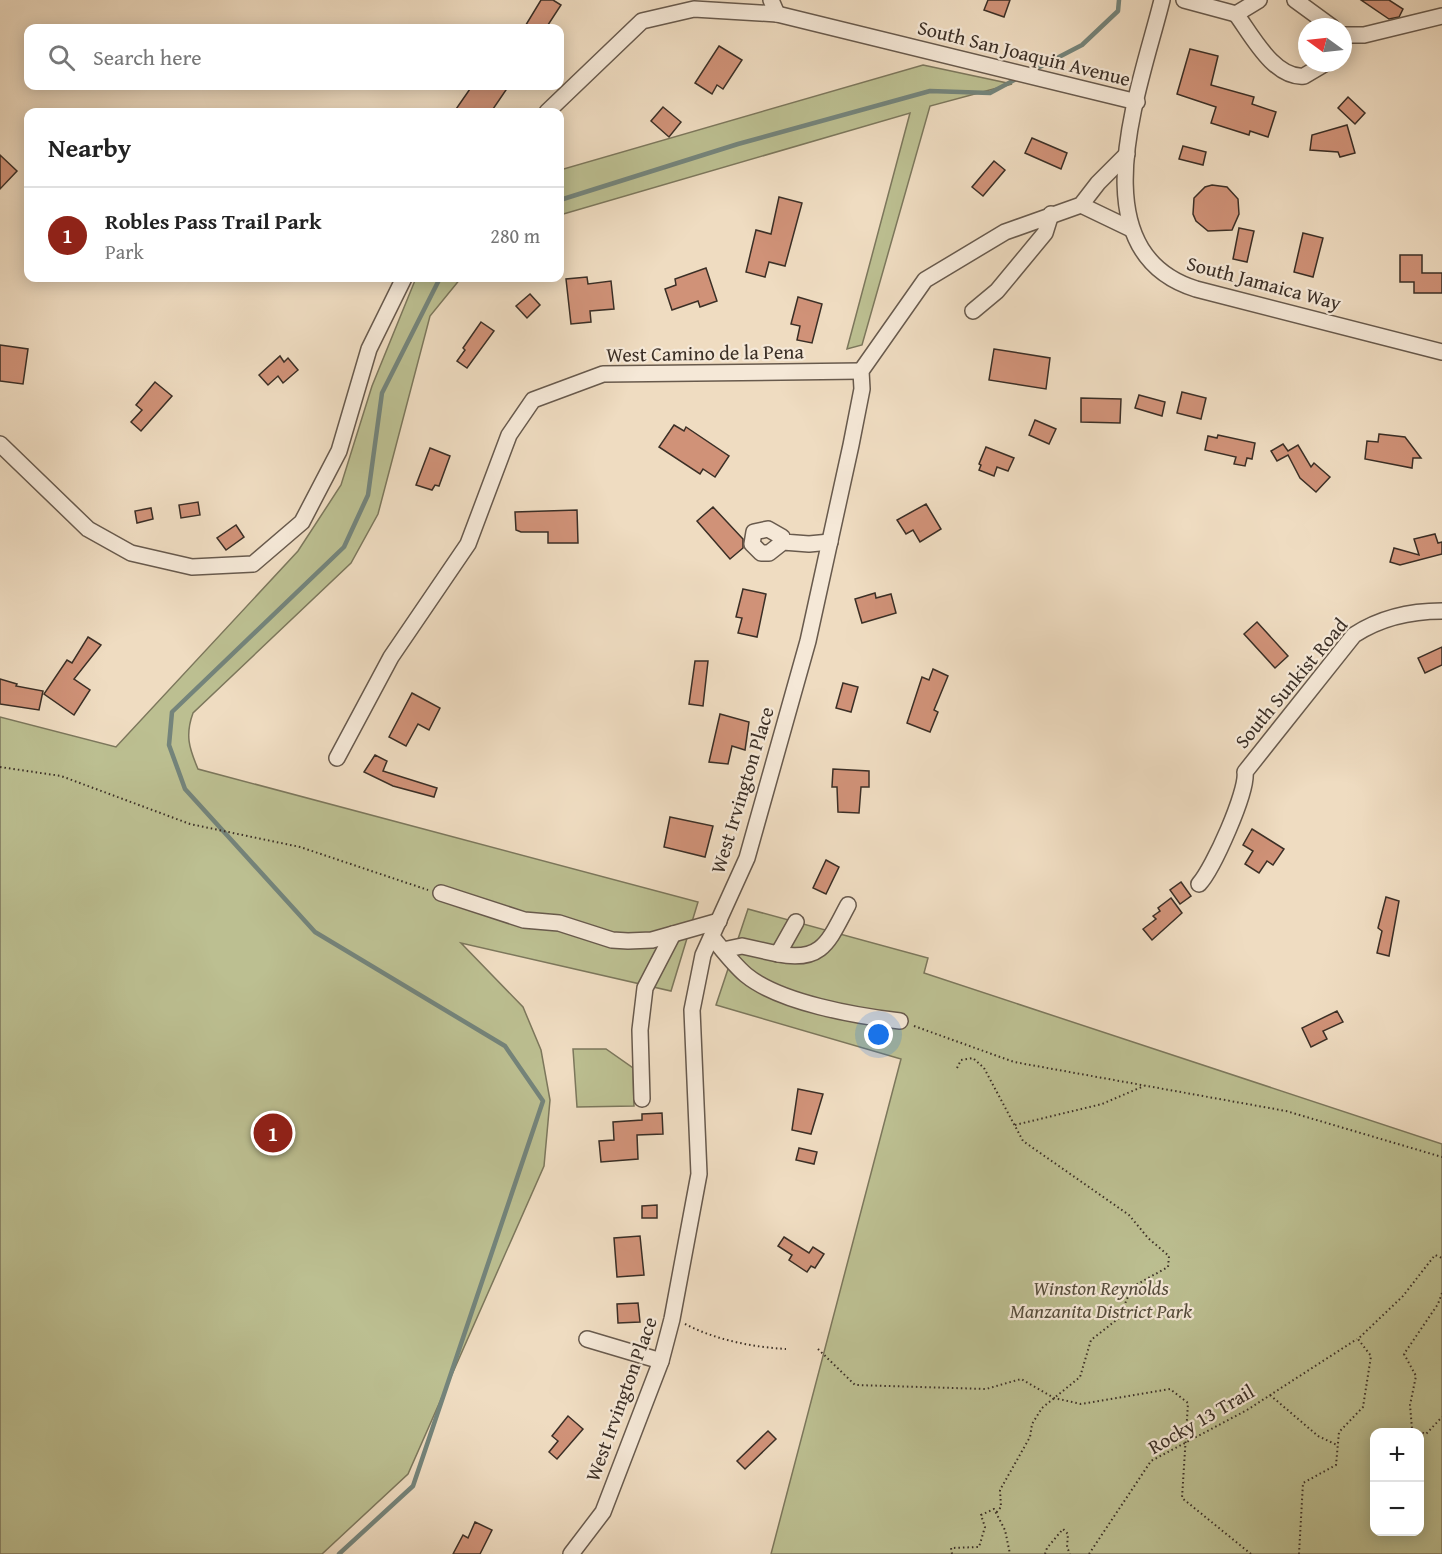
<!DOCTYPE html>
<meta charset="utf-8">
<style>
body{margin:0;font-family:"Gentium Book Plus",serif;background:#f6f6f6;color:#222}
.controls{position:absolute;right:18px;bottom:18px;display:grid;overflow:hidden;border-radius:12px;box-shadow:0 3px 15px #0003}
.controls button{width:54px;height:54px;display:grid;place-items:center;padding:0;border:0;border-bottom:2px solid #e0e0e0;background:#fff;color:#222;font:30px sans-serif}
.compass{position:absolute;left:1298px;top:18px;width:54px;height:54px;border-radius:50%;background:#fff;box-shadow:0 3px 15px #0003;rotate:285deg}
.you{position:absolute;left:879px;top:1035px;width:21px;height:21px;margin:-15px;border:4px solid #fff;border-radius:50%;background:#1a73e8;box-shadow:0 0 0 9px #1a73e833}
.badge{display:grid;place-items:center;width:39px;height:39px;border-radius:50%;background:#8f2418;color:#fff;font-size:20px;font-weight:700}
.pin{position:absolute;translate:-50% -50%;border:3px solid #fff;box-shadow:0 2px 6px #0006}
.list{margin:0;padding:0;list-style:none}
h2{display:flex;justify-content:space-between;align-items:center;height:78px;margin:0;padding:0 24px;font-size:26px}
h2 small{font-size:20px;font-weight:400;color:#767676}
.list li{display:grid;grid-template-columns:39px 1fr auto;gap:18px;align-items:center;box-sizing:border-box;height:96px;padding:0 24px;border-top:2px solid #e0e0e0}
.list b{display:block;font-size:22px;white-space:nowrap}
.list p{margin:0;font-size:20px;white-space:nowrap;color:#767676}
.list em{font-size:20px;font-style:normal;color:#767676}
.icon{flex:none;width:33px;height:33px;fill:none;stroke:currentColor;stroke-width:2;stroke-linecap:round;stroke-linejoin:round}
.map{position:relative;flex:none;width:1442px;height:1554px;overflow:hidden}
.search{position:absolute;background:#fff;box-shadow:0 3px 15px #0003;left:24px;top:24px;width:540px;height:66px;display:flex;align-items:center;gap:15px;box-sizing:border-box;padding:0 21px;border-radius:12px;color:#767676;font-size:22px}
.panel{position:absolute;background:#fff;box-shadow:0 3px 15px #0003;left:24px;top:108px;width:540px;height:174px;border-radius:12px}
.map>svg:first-child{display:block}
.green{fill:#bcbf91;stroke:#7c775c;stroke-width:1.5;fill-rule:evenodd}
.lines{fill:none;stroke-linecap:round;stroke-linejoin:round}
.stream{stroke:#74847b;stroke-width:4.5}
.building{fill:#d09278;stroke:#3b2f26;stroke-width:1.5}
.minor-casing{stroke:#685a4d;stroke-width:18}
.path{stroke:#3b2f26;stroke-width:2;stroke-dasharray:1.5 3;stroke-linecap:butt}
.minor{stroke:#f5e8d7;stroke-width:15}
.labels{text-anchor:middle;stroke-width:4.5;stroke-linejoin:round;paint-order:stroke}
.street-label{font-size:20px;fill:#3b2f26;stroke:#f5e8d7}
.park-label{font-size:20px;font-style:italic;fill:#554c3b;stroke:#f5e8d7}
</style>
<div class="map">
<svg width="1442" height="1554" viewBox="0 0 1442 1554">
<rect width="100%" height="100%" fill="#efdcc1"/>
<filter id="stains"><feTurbulence type="fractalNoise" baseFrequency=".00333" numOctaves="4"/><feColorMatrix values="0 0 0 0 .2 0 0 0 0 .09 0 0 0 0 .02 0 0 0 .5 -.17"/></filter>
<radialGradient id="worn" r=".72"><stop offset=".6" stop-color="#630" stop-opacity="0"/><stop offset="1" stop-color="#630" stop-opacity=".3"/></radialGradient>
<g class="green">
<polygon points="923,65 1012,84 930,106 862,345 847,349 910,113 560,215 560,170"/>
<path d="M416 278H461L430 316 378 514 351 563 193 713C185 735 189 748 198 769L698 902 671 991 461 943 523 1007 541 1050 550 1100 544 1166 408 1474 322 1554H0V717L116 747 298 551 341 485 372 386Z"/>
<path d="M748 909 928 958 924 973 1442 1144V1554H771L901 1059 716 1005ZM1374 1432H1420V1532H1374Z"/>
<polygon points="573,1049 606,1049 633,1068 634,1106 577,1107"/>
</g>
<g class="lines">
<g class="stream">
<polyline points="1030,72 1082,45 1118,11 1119,0"/>
<polyline points="560,200 738,144 930,91 990,93 1020,77"/>
<polyline points="339,1554 413,1486 543,1101 505,1046 315,932 185,789 169,745 172,712 344,547 368,495 382,393 440,278"/>
</g>
</g>
<g class="building">
<polygon points="541,0 553,0 561,5 546,28 524,28"/>
<polygon points="988,0 1010,0 1004,17 984,10"/>
<polygon points="1361,0 1389,0 1403,9 1399,17 1389,19"/>
<polygon points="719,46 742,60 723,89 717,85 712,94 695,83"/>
<polygon points="1190,49 1218,56 1211,85 1254,97 1252,104 1276,112 1268,137 1250,131 1249,135 1211,123 1216,107 1177,94"/>
<polygon points="472,86 500,86 506,90 491,112 454,112"/>
<polygon points="1348,97 1365,113 1355,124 1338,108"/>
<polygon points="663,107 681,122 669,137 651,121"/>
<polygon points="1347,125 1355,153 1340,157 1338,152 1310,150 1312,135"/>
<polygon points="1032,138 1067,153 1061,169 1025,153"/>
<polygon points="1183,146 1206,152 1203,165 1179,159"/>
<polygon points="0,155 17,171 0,189"/>
<polygon points="994,161 1005,170 983,196 972,187"/>
<polygon points="1212,185 1227,187 1238,199 1239,214 1232,230 1208,231 1196,221 1193,214 1194,198 1205,187"/>
<polygon points="779,197 802,203 785,266 769,262 765,277 746,272 756,230 771,234"/>
<polygon points="1239,228 1254,231 1247,262 1233,259"/>
<polygon points="1303,233 1323,238 1313,277 1294,272"/>
<polygon points="1400,255 1422,255 1422,273 1442,273 1442,293 1414,293 1414,282 1400,282"/>
<polygon points="706,268 717,301 700,307 698,301 672,310 665,289 676,285 675,279"/>
<polygon points="587,277 588,284 611,281 614,309 590,311 591,322 571,324 566,279"/>
<polygon points="530,294 540,305 527,318 516,306"/>
<polygon points="798,297 822,304 812,343 797,340 800,326 791,324"/>
<polygon points="481,322 494,331 467,368 457,361 465,350 463,348"/>
<polygon points="0,345 28,349 23,384 0,381"/>
<polygon points="994,349 1050,358 1046,389 989,380"/>
<polygon points="280,356 284,362 288,358 298,370 283,383 278,376 268,385 259,375"/>
<polygon points="155,382 172,396 141,431 131,422 142,410 136,405"/>
<polygon points="1182,392 1206,398 1201,419 1177,413"/>
<polygon points="1139,395 1165,402 1162,416 1135,408"/>
<polygon points="1081,398 1121,399 1120,423 1081,422"/>
<polygon points="1035,420 1056,429 1049,444 1029,435"/>
<polygon points="674,425 684,431 686,427 729,456 715,477 703,469 700,474 659,447"/>
<polygon points="1379,434 1405,437 1421,458 1413,458 1412,468 1365,459 1367,441 1378,442"/>
<polygon points="1218,435 1255,443 1252,459 1247,458 1245,466 1234,464 1236,457 1205,450 1208,436 1217,438"/>
<polygon points="1283,444 1288,451 1298,445 1311,467 1314,463 1330,477 1316,492 1300,478 1288,455 1277,461 1271,451"/>
<polygon points="986,447 1014,458 1008,471 997,467 994,476 979,470 981,465 979,464"/>
<polygon points="430,448 450,456 439,486 435,485 432,490 416,485"/>
<polygon points="198,502 200,515 181,518 179,505"/>
<polygon points="926,504 941,529 920,542 913,530 906,534 897,520"/>
<polygon points="713,507 743,539 743,548 730,559 697,521"/>
<polygon points="151,508 153,519 137,523 135,511"/>
<polygon points="577,510 578,543 548,543 548,532 521,532 516,530 515,512"/>
<polygon points="236,525 244,537 226,550 217,538"/>
<polygon points="1435,534 1438,543 1442,542 1442,554 1400,565 1390,562 1394,548 1419,555 1414,539"/>
<polygon points="743,589 766,594 757,637 738,633 742,618 736,617"/>
<polygon points="875,593 876,598 891,594 896,613 862,623 855,599"/>
<polygon points="1257,622 1288,656 1275,668 1244,634"/>
<polygon points="88,637 101,645 74,679 90,690 74,715 44,694 67,660 72,663"/>
<polygon points="1442,647 1442,665 1425,673 1418,658"/>
<polygon points="695,661 708,661 703,706 689,704"/>
<polygon points="933,669 948,676 934,710 938,712 930,732 907,723 922,677 929,680"/>
<polygon points="0,679 17,684 16,686 43,691 39,710 0,704"/>
<polygon points="843,683 858,687 851,712 836,708"/>
<polygon points="412,693 440,708 429,730 418,724 406,746 389,737"/>
<polygon points="720,714 749,722 745,750 732,746 728,764 709,762"/>
<polygon points="375,755 387,761 383,771 437,788 434,797 393,786 364,772"/>
<polygon points="833,769 869,771 869,787 861,787 859,813 838,812 837,787 832,787"/>
<polygon points="670,817 713,826 705,857 664,847"/>
<polygon points="1252,829 1284,849 1273,865 1267,861 1259,873 1245,864 1253,851 1243,845"/>
<polygon points="826,860 839,867 826,894 813,888"/>
<polygon points="1181,882 1191,896 1180,904 1170,890"/>
<polygon points="1386,897 1399,901 1389,956 1377,953 1382,931 1378,928"/>
<polygon points="1171,898 1182,913 1152,940 1143,929 1156,919 1153,916 1160,911 1158,908"/>
<polygon points="1337,1011 1343,1022 1323,1031 1327,1039 1311,1047 1302,1028"/>
<polygon points="798,1089 823,1094 811,1134 792,1130"/>
<polygon points="662,1113 663,1134 637,1135 638,1159 601,1162 599,1141 614,1140 613,1122 642,1120 642,1114"/>
<polygon points="799,1148 817,1152 814,1164 796,1160"/>
<polygon points="657,1205 657,1218 642,1218 642,1206"/>
<polygon points="640,1236 644,1275 617,1277 614,1238"/>
<polygon points="784,1237 809,1253 813,1247 824,1254 815,1268 811,1266 807,1272 789,1260 792,1255 778,1246"/>
<polygon points="638,1303 640,1322 618,1323 617,1304"/>
<polygon points="568,1416 583,1429 557,1459 549,1452 558,1441 552,1436"/>
<polygon points="768,1431 776,1439 745,1469 737,1461"/>
<polygon points="475,1522 492,1530 480,1554 453,1554 463,1535 468,1538"/>
</g>
<g class="lines">
<defs>
<g id="minor">
<polyline points="771,0 777,14"/>
<path d="M1162 0C1141 86 1075 251 1196 289L1442 352"/>
<polyline points="1184,0 1236,14 1259,0"/>
<polyline points="1295,0 1332,27"/>
<path d="M1236 14C1251 34 1274 79 1304 76L1326 63"/>
<polyline points="1343,35 1364,35 1442,16"/>
<polyline points="547,112 642,21 694,9 777,14 1137,102"/>
<polyline points="1081,205 1131,229"/>
<polyline points="973,311 997,291 1045,233 1051,214"/>
<polyline points="0,444 88,529 131,553 192,567 253,564 302,522 339,451 369,349 404,278"/>
<polyline points="783,542 782,537 768,529 754,532 752,544 761,553 769,553 783,542 809,544 830,542"/>
<polyline points="337,758 391,657 468,544 509,435 533,400 603,374 861,371"/>
<path d="M1199 884C1213 869 1248 791 1245 772L1354 635C1380 618 1411 611 1442 611"/>
<polyline points="441,893 524,920 559,923 612,940 628,941 652,940 719,921"/>
<path d="M712 937C722 949 733 964 746 975 780 1003 857 1016 900 1021"/>
<polyline points="723,950 742,946 778,954 796,922"/>
<path d="M778 954C823 963 829 940 848 905"/>
<polyline points="642,1099 640,1030 645,988 673,934"/>
<polyline points="587,1339 661,1361"/>
<polyline points="571,1554 603,1512 661,1361 672,1319 699,1174 692,1010 703,955 747,858 808,641 851,445 862,389 861,371 925,280 1005,232 1081,205 1098,183 1127,154"/>
</g>
</defs>
<use href="#minor" class="minor-casing"/>
<g class="path">
<polyline points="0,767 61,776 190,824 300,847 428,890"/>
<polyline points="914,1026 1014,1062 1286,1111 1442,1157"/>
<polyline points="957,1068 961,1060 973,1058 984,1068 1023,1141 1129,1215 1148,1238 1169,1256 1168,1267 1132,1287 1119,1318 1091,1340 1080,1377 1042,1408 1032,1424 1030,1437 1000,1490 1001,1507 996,1513"/>
<polyline points="1015,1125 1102,1104 1144,1086"/>
<polyline points="1442,1293 1438,1304 1404,1354 1416,1376 1410,1405 1412,1429 1426,1434 1442,1417"/>
<path d="M685 1324C716 1340 752 1347 786 1349"/>
<polyline points="818,1349 855,1385 986,1389 1021,1379 1054,1398 1081,1404 1170,1389 1188,1403 1182,1498 1251,1554"/>
<polyline points="1270,1395 1318,1436 1337,1445"/>
<polyline points="952,1554 951,1548 979,1547 985,1527 981,1515 994,1509 1005,1530 1010,1554"/>
<polyline points="1045,1554 1047,1548 1063,1529 1068,1534 1067,1547 1070,1554"/>
<polyline points="1089,1554 1151,1461 1247,1410 1357,1339"/>
<polyline points="1299,1554 1303,1483 1336,1465 1339,1432 1363,1407 1371,1356 1358,1339 1403,1296 1435,1255 1442,1258"/>
</g>
<use href="#minor" class="minor"/>
</g>
<g class="labels">
<g class="street-label">
<text transform="translate(1024 53) rotate(14)" y="7">South San Joaquin Avenue</text>
<text transform="translate(1264 283) rotate(15)" y="7">South Jamaica Way</text>
<text transform="translate(705 353) rotate(-1)" y="7">West Camino de la Pena</text>
<text transform="translate(1291 683) rotate(-50)" y="7">South Sunkist Road</text>
<text transform="translate(742 790) rotate(-73)" y="7">West Irvington Place</text>
<text transform="translate(621 1399) rotate(-70)" y="7">West Irvington Place</text>
<text transform="translate(1201 1419) rotate(-30)" y="7">Rocky 13 Trail</text>
</g>
<g class="park-label">
<text x="1101" y="1295">Winston Reynolds<tspan x="1101" dy="23">Manzanita District Park</tspan></text>
</g>
</g>
<rect width="100%" height="100%" filter="url(#stains)"/>
<rect width="100%" height="100%" fill="url(#worn)"/>
</svg>
<div class="controls">
<button>+</button>
<button>−</button>
</div>
<svg class="compass" viewBox="-18 -18 36 36"><path d="M0-13l5 13h-10z" fill="#e53935"/><path d="M0 13l5-13h-10z" fill="#767676"/></svg>
<div class="you"></div>
<div class="pin badge" style="left:273px;top:1133px">1</div>
<div class="search"><svg class="icon" aria-label="search" viewBox="0 0 24 24"><circle cx="10" cy="10" r="6"/><path d="M15 15l6 6"/></svg>Search here</div>
<section class="panel">
<h2>Nearby<small></small></h2>
<ul class="list">
<li><span class="badge">1</span><div><b>Robles Pass Trail Park</b><p>Park</p></div><em>280 m</em></li>
</ul>
</section>
</div>
